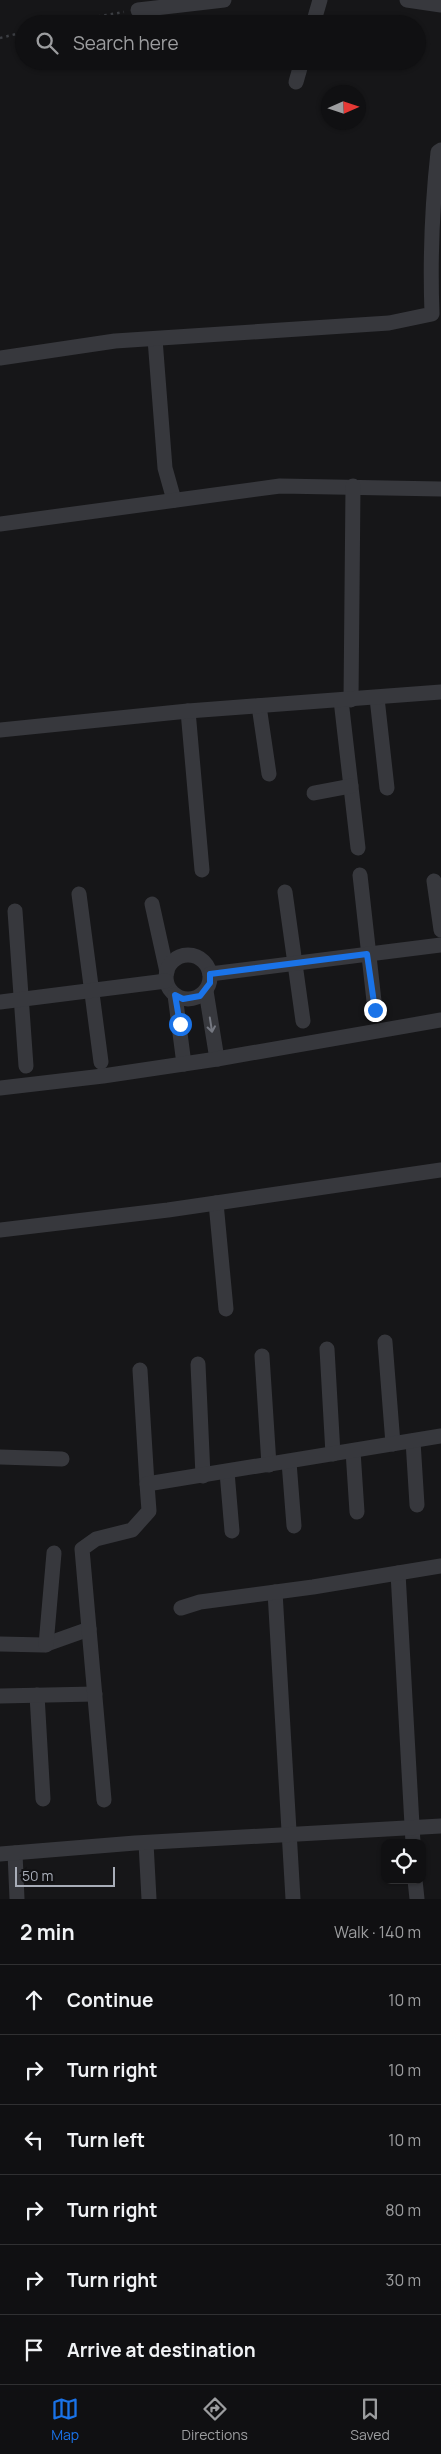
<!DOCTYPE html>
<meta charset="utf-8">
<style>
body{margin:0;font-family:Manrope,sans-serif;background:#1e1e20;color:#f1f3f6}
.controls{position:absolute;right:15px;bottom:15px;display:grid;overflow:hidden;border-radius:10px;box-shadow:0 1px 4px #0004}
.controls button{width:45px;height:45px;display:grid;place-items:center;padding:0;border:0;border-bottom:1px solid #303032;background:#101012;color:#f1f3f6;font:25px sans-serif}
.compass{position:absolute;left:321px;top:85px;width:45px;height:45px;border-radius:50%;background:#101012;box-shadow:0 1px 4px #0004;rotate:87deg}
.scale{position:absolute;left:15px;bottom:12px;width:100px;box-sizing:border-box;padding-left:5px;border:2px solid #a8adb8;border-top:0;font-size:14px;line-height:18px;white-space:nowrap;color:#a8adb8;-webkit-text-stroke:4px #111113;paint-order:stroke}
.stop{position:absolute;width:15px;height:15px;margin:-11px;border:4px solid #1a73e8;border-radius:50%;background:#fff}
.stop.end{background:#1a73e8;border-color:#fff;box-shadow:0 1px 5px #0008}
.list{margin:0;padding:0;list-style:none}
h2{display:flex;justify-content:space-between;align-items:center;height:65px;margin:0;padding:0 20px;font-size:21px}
h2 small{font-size:16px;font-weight:400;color:#9c9d9f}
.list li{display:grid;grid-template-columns:32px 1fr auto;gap:15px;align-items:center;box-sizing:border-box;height:70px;padding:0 20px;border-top:1px solid #303032}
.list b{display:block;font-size:19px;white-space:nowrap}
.list em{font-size:16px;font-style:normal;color:#9c9d9f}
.icon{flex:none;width:28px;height:28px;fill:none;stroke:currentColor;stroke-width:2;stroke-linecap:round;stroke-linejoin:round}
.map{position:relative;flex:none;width:441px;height:1899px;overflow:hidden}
.search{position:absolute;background:#101012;box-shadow:0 1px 4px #0004;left:15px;right:15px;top:15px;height:55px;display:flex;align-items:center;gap:12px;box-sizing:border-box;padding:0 18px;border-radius:28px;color:#9c9d9f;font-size:19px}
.sheet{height:485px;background:#101012}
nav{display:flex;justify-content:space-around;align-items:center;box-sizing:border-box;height:70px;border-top:1px solid #303032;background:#101012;font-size:14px;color:#9c9d9f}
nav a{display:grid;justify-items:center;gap:2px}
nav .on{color:#1a73e8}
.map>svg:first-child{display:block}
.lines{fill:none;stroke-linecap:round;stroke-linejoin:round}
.path{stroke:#3d3f44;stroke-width:2.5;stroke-dasharray:2.5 4;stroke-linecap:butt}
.street{stroke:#37383d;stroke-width:15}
.oneway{stroke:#757881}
.route{stroke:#1a73e8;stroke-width:6}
</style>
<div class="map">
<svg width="441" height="1899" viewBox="0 0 441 1899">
<rect width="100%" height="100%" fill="#161618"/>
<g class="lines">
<g class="path">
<polyline points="53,24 124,12"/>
<polyline points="0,38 24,32"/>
</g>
<g class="street">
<polyline points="407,0 441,5"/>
<polyline points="138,10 224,0"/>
<polyline points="313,24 320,0"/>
<polyline points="296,82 302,61"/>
<polyline points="155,339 165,468 174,500"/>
<path d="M0 358 115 341 389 323 432 314C430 260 432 206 438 152L441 150"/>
<polyline points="0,524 280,486 441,489"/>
<polyline points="377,698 387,788"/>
<polyline points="341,700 358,848"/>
<polyline points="351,700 353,486"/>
<polyline points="259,706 269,774"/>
<polyline points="188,711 202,870"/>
<polyline points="0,730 188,711 441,692"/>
<polyline points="314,793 351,786"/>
<polyline points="360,875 375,1010"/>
<polyline points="434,881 441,930"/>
<polyline points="285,892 303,1021"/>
<polyline points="79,894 101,1062"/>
<polyline points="152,904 167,972"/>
<polyline points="15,911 26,1066"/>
<circle cx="188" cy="977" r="22"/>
<polyline points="210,974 441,945"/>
<polyline points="206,991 217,1059"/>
<polyline points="175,995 184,1064"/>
<polyline points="0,1002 166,981"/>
<polyline points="0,1088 103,1076 217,1059 441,1020"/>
<polyline points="216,1203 226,1309"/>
<polyline points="0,1230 168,1210 441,1170"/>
<polyline points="385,1342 393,1444"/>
<polyline points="327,1349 333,1454"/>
<polyline points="262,1356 269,1465"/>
<polyline points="198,1364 203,1476"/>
<polyline points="140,1370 147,1484"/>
<polyline points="413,1441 417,1505"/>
<polyline points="353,1451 357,1512"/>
<polyline points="0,1457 62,1459"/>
<polyline points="289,1462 294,1526"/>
<polyline points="227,1472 232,1531"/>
<polyline points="398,1573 413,1843"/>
<polyline points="275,1592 293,1899"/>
<polyline points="181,1608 200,1602 313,1587 441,1566"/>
<polyline points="0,1644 44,1645 89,1629"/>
<polyline points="46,1645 54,1553"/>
<polyline points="37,1695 43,1799"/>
<polyline points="0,1696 95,1694"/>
<polyline points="104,1800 82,1549 96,1539 132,1530 149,1511 147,1484 441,1436"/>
<polyline points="146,1843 149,1899"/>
<polyline points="15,1853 17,1899"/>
<polyline points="0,1854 135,1843 441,1826"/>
<polyline points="415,1880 417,1899"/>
</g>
</g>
<defs><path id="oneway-shaft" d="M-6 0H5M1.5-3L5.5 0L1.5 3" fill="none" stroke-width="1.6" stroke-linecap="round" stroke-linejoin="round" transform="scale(1.25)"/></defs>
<use class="oneway" href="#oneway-shaft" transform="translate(211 1025) rotate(81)"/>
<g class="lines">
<polyline class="route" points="180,1024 175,995 183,999 200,996 210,983 210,974 367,954 375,1010"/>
</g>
</svg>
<div class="controls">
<button><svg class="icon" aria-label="locate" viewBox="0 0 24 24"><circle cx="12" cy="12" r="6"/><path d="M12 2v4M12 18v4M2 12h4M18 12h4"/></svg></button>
</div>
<svg class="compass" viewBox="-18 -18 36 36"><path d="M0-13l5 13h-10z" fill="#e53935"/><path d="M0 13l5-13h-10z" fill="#9c9d9f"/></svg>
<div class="scale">50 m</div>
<div class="stop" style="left:180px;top:1024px"></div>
<div class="stop end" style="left:375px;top:1010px"></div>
<div class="search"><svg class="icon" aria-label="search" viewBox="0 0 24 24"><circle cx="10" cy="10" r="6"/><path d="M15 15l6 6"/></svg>Search here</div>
</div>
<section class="sheet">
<h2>2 min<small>Walk · 140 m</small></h2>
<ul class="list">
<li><svg class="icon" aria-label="ahead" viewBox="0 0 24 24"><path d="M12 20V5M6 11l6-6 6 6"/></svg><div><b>Continue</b></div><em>10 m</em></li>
<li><svg class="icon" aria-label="right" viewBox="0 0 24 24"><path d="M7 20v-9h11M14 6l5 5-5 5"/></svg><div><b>Turn right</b></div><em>10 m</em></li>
<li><svg class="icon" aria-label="left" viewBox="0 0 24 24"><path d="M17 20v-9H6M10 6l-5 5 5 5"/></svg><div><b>Turn left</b></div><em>10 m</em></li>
<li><svg class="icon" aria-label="right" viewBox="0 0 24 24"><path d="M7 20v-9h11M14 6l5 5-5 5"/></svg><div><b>Turn right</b></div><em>80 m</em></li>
<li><svg class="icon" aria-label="right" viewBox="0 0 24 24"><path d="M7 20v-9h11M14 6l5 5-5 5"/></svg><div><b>Turn right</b></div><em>30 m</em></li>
<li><svg class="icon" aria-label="arrive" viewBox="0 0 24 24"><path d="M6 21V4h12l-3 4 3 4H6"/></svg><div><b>Arrive at destination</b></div></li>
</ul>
</section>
<nav>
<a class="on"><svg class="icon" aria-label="map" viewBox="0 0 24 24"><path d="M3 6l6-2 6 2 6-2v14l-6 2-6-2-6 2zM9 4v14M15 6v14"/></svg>Map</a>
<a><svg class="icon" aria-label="directions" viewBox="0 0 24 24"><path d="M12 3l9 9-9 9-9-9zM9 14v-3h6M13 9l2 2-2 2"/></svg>Directions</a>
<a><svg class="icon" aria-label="saved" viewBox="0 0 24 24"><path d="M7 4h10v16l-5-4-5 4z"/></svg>Saved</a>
</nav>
